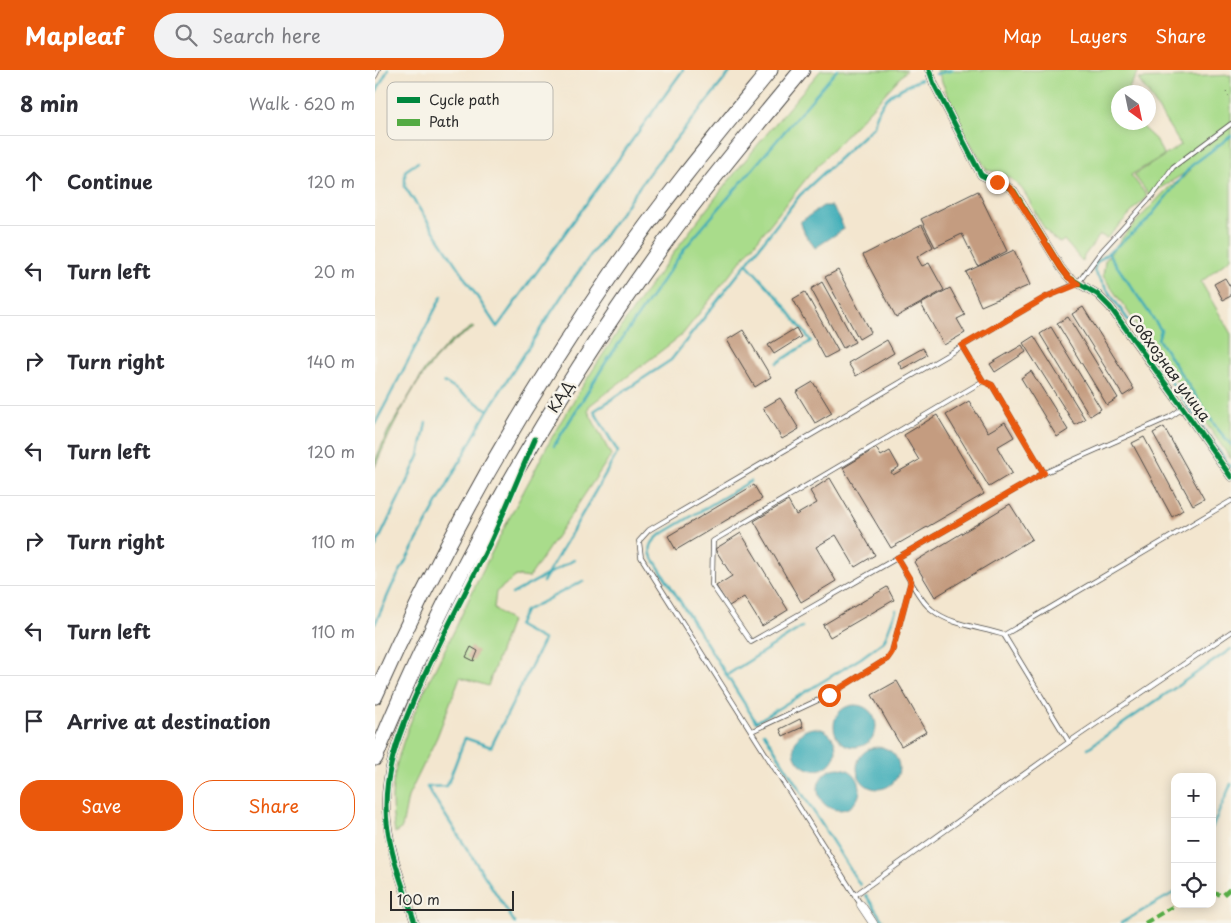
<!DOCTYPE html>
<meta charset="utf-8">
<style>
body{margin:0;font-family:"Playpen Sans",sans-serif;background:#f2f2f3;color:#2b2b33}
.controls{position:absolute;right:15px;bottom:15px;display:grid;overflow:hidden;border-radius:10px;box-shadow:0 2px 12px #0003}
.controls button{width:45px;height:45px;display:grid;place-items:center;padding:0;border:0;border-bottom:1px solid #e1e1e2;background:#fff;color:#2b2b33;font:25px sans-serif}
.compass{position:absolute;left:736px;top:15px;width:45px;height:45px;border-radius:50%;background:#fff;box-shadow:0 2px 12px #0003;rotate:147deg}
.scale{position:absolute;left:15px;bottom:12px;width:124px;box-sizing:border-box;padding-left:5px;border:2px solid #2b2b2b;border-top:0;font-size:14px;line-height:18px;white-space:nowrap;color:#2b2b2b;-webkit-text-stroke:4px #f7f3e8;paint-order:stroke}
.stop{position:absolute;width:15px;height:15px;margin:-11px;border:4px solid #ea580c;border-radius:50%;background:#fff}
.stop.end{background:#ea580c;border-color:#fff;box-shadow:0 1px 5px #0008}
.list{margin:0;padding:0;list-style:none}
h2{display:flex;justify-content:space-between;align-items:center;height:65px;margin:0;padding:0 20px;font-size:21px}
h2 small{font-size:16px;font-weight:400;color:#7c7c81}
.list li{display:grid;grid-template-columns:32px 1fr auto;gap:15px;align-items:center;box-sizing:border-box;height:90px;padding:0 20px;border-top:1px solid #e1e1e2}
.list b{display:block;font-size:19px;white-space:nowrap}
.list em{font-size:16px;font-style:normal;color:#7c7c81}
.actions{display:flex;gap:10px;padding:15px 20px}
.actions a{flex:1;padding:11px 0;border:1px solid #ea580c;border-radius:20px;text-align:center;font-size:18px;color:#ea580c}
.actions .main{background:#ea580c;color:#fff}
.icon{flex:none;width:28px;height:28px;fill:none;stroke:currentColor;stroke-width:2;stroke-linecap:round;stroke-linejoin:round}
.map{position:relative;flex:none;width:856px;height:853px;overflow:hidden}
header{display:flex;align-items:center;gap:30px;box-sizing:border-box;height:70px;padding:0 25px;background:#ea580c;color:#fff}
header strong{font-size:24px}
nav{display:flex;gap:28px;margin-inline-start:auto;font-size:18px}
.search{width:350px;height:45px;background:#f2f2f3;display:flex;align-items:center;gap:12px;box-sizing:border-box;padding:0 18px;border-radius:28px;color:#7c7c81;font-size:19px}
main{display:flex}
aside{flex:1;background:#fff}
.map>svg:first-child{display:block}
.green{fill:#a9dc8b;stroke:#6a845b}
.forest{fill:#86bc77;stroke:#587451}
.water{fill:#3bacb7;stroke:#336c71}
.lines{fill:none;stroke-linecap:round;stroke-linejoin:round}
.stream{stroke:#3bacb7;stroke-width:2.5}
.building{fill:#c49c80}
.service-casing{stroke:#494744;stroke-width:5.5}
.minor-casing{stroke:#494744;stroke-width:9}
.motorway-casing{stroke:#494744;stroke-width:17}
.path{stroke:#494744;stroke-width:1;stroke-dasharray:1 4;stroke-linecap:butt}
.service{stroke:#fff;stroke-width:4}
.minor{stroke:#fff;stroke-width:8}
.motorway{stroke:#fff;stroke-width:15}
.quiet{stroke:#54ab44;stroke-width:4;stroke-dasharray:8 4;stroke-linecap:butt}
.cycleway-casing{stroke:#f7f3e8;stroke-width:8}
.cycleway{stroke:#00873e;stroke-width:5}
.route{stroke:#ea580c;stroke-width:6}
.labels{text-anchor:middle;stroke-width:5;stroke-linejoin:round;paint-order:stroke}
.street-label{font-size:15px;fill:#2b2b2b;stroke:#f7f3e8}
.key{fill:#f7f3e8;stroke:#bab7af;stroke-width:1}
.key-label{font-size:14px;fill:#2b2b2b}
</style>
<header>
<strong>Mapleaf</strong>
<div class="search"><svg class="icon" aria-label="search" viewBox="0 0 24 24"><circle cx="10" cy="10" r="6"/><path d="M15 15l6 6"/></svg>Search here</div>
<nav><a>Map</a><a>Layers</a><a>Share</a></nav>
</header>
<main>
<aside>
<h2>8 min<small>Walk · 620 m</small></h2>
<ul class="list">
<li><svg class="icon" aria-label="ahead" viewBox="0 0 24 24"><path d="M12 20V5M6 11l6-6 6 6"/></svg><div><b>Continue</b></div><em>120 m</em></li>
<li><svg class="icon" aria-label="left" viewBox="0 0 24 24"><path d="M17 20v-9H6M10 6l-5 5 5 5"/></svg><div><b>Turn left</b></div><em>20 m</em></li>
<li><svg class="icon" aria-label="right" viewBox="0 0 24 24"><path d="M7 20v-9h11M14 6l5 5-5 5"/></svg><div><b>Turn right</b></div><em>140 m</em></li>
<li><svg class="icon" aria-label="left" viewBox="0 0 24 24"><path d="M17 20v-9H6M10 6l-5 5 5 5"/></svg><div><b>Turn left</b></div><em>120 m</em></li>
<li><svg class="icon" aria-label="right" viewBox="0 0 24 24"><path d="M7 20v-9h11M14 6l5 5-5 5"/></svg><div><b>Turn right</b></div><em>110 m</em></li>
<li><svg class="icon" aria-label="left" viewBox="0 0 24 24"><path d="M17 20v-9H6M10 6l-5 5 5 5"/></svg><div><b>Turn left</b></div><em>110 m</em></li>
<li><svg class="icon" aria-label="arrive" viewBox="0 0 24 24"><path d="M6 21V4h12l-3 4 3 4H6"/></svg><div><b>Arrive at destination</b></div></li>
</ul>
<div class="actions"><a class="main">Save</a><a>Share</a></div>
</aside>
<div class="map">
<svg width="856" height="853" viewBox="0 0 856 853">
<rect width="100%" height="100%" fill="#f7f3e8"/>
<filter id="ink" filterUnits="userSpaceOnUse"><feTurbulence type="fractalNoise" baseFrequency=".02" numOctaves="2"/><feDisplacementMap in="SourceGraphic" scale="10" xChannelSelector="R" yChannelSelector="G"/><feConvolveMatrix kernelMatrix="1 2 1 2 8 2 1 2 1" color-interpolation-filters="sRGB"/></filter>
<filter id="wash" filterUnits="userSpaceOnUse"><feTurbulence type="fractalNoise" baseFrequency=".0096" numOctaves="4" result="noise"/><feDisplacementMap in="SourceGraphic" scale="20" xChannelSelector="R" yChannelSelector="G"/><feGaussianBlur stdDeviation="1.12" result="paint"/><feColorMatrix in="noise" values="0 0 0 0 0 0 0 0 0 0 0 0 0 0 0 0 0 1.4 0 .05"/><feComposite in="paint" operator="in"/></filter>
<g filter="url(#wash)">
<rect width="100%" height="100%" fill="#f3e6cf"/>
<g class="green">
<path d="M446 0H532L435 104 307 265 214 336 213 341 236 385 154 508 141 506 121 522 119 538 136 551 113 616 85 607 62 667 33 727 27 758 20 763C18 751 17 739 17 727 19 671 57 607 81 557 105 504 131 453 159 402 169 382 179 362 191 343 265 221 352 108 446 0Z"/>
<path d="M562 0H764L754 18 755 22H744V52L766 53 769 59 780 69 789 85 756 105 772 126 732 168 725 165 709 186 708 192 689 170 685 173C681 170 676 167 673 163 651 135 655 108 612 100L587 59Z"/>
<polygon points="856,5 856,188 826,212 856,264 856,389 728,206 730,191 749,165 793,118 808,108 815,100 774,125 759,105 806,75 774,25 774,22 772,22 763,9"/>
</g>
<path class="forest" d="M98 256 99 258C92 263 83 267 77 273 43 301 17 357 0 397V391L13 361 50 299 75 272Z"/>
<g class="water">
<polygon points="448,136 456,136 464,147 469,159 440,178 430,164 425,152"/>
<circle cx="480" cy="656" r="21"/>
<circle cx="440" cy="679" r="21"/>
<circle cx="503" cy="698" r="21"/>
<circle cx="464" cy="719" r="21"/>
</g>
<g class="lines">
<g class="stream">
<polyline points="561,4 578,0"/>
<polyline points="0,24 13,0"/>
<polyline points="856,66 816,96 770,153 721,193 719,201 856,398"/>
<polyline points="43,92 30,101 30,117 122,257 308,0"/>
<polyline points="733,183 786,260 783,269 841,357 856,375"/>
<polyline points="371,193 405,230 436,271 402,293"/>
<polyline points="69,312 113,340"/>
<polyline points="0,354 67,226"/>
<polyline points="179,376 231,292 310,178 462,0"/>
<path d="M376 411 285 465C278 471 274 475 276 485L381 652 486 588 509 571 521 540"/>
<polyline points="0,478 44,386 51,353"/>
<path d="M168 512 243 382 219 341 296 290 425 125 499 56C505 25 519 22 546 9"/>
<polyline points="137,524 199,490"/>
<polyline points="0,554 17,516 113,340 190,221 277,99 357,0"/>
<polyline points="352,605 427,557"/>
<polyline points="389,663 485,815"/>
<polyline points="713,678 856,579"/>
<polyline points="837,758 856,714"/>
<polyline points="491,825 509,853"/>
<polyline points="140,853 52,717 72,716 90,668 116,677 169,570 143,556 150,541 208,511"/>
<polyline points="746,853 800,822"/>
</g>
</g>
<g id="blocks">
<g class="building">
<polygon points="603,121 632,181 603,196 587,164 560,177 546,149"/>
<polygon points="547,155 558,177 542,187 547,196 554,193 569,220 521,247 488,185"/>
<polygon points="639,180 655,215 606,236 591,202"/>
<polygon points="463,200 496,262 484,269 450,207"/>
<polygon points="850,208 856,218 856,226 848,230 839,214"/>
<polygon points="447,212 480,272 468,278 436,219"/>
<polygon points="575,218 590,245 582,249 590,263 569,275 546,234"/>
<polygon points="430,222 463,281 450,288 418,229"/>
<polygon points="708,237 759,319 748,326 697,244"/>
<polygon points="693,247 743,328 732,335 682,253"/>
<polygon points="676,257 726,339 715,346 665,264"/>
<polygon points="421,258 426,267 399,284 393,275"/>
<polygon points="368,260 396,307 380,317 352,270"/>
<polygon points="659,266 710,349 700,355 648,273"/>
<polygon points="512,270 519,283 481,306 473,293"/>
<polygon points="647,275 651,282 620,302 615,294"/>
<polygon points="548,278 552,285 527,299 523,292"/>
<polygon points="656,301 693,360 682,367 646,308"/>
<polygon points="438,312 457,343 440,353 421,322"/>
<polygon points="405,328 424,359 407,369 388,338"/>
<polygon points="594,331 613,362 630,352 639,367 622,377 637,403 614,417 571,345"/>
<polygon points="562,345 609,424 516,478 468,398 501,378 506,386 515,381 524,397 516,402 518,405 544,390 529,365"/>
<polygon points="789,357 829,429 818,435 778,363"/>
<polygon points="769,367 808,440 797,447 757,373"/>
<polygon points="455,408 500,485 480,497 461,465 441,477 461,511 426,532 379,451 413,431 421,445 442,433 435,421"/>
<polygon points="379,415 387,429 301,480 293,466"/>
<polygon points="635,434 657,469 560,527 539,492"/>
<polygon points="366,463 413,540 387,556 369,527 354,536 341,516 357,506 340,479"/>
<polygon points="512,517 519,530 455,567 448,555"/>
<polygon points="96,577 103,581 99,591 91,587"/>
<polygon points="522,611 551,662 526,676 497,625"/>
<polygon points="425,649 428,657 408,666 405,659"/>
</g>
</g>
</g>
<g filter="url(#ink)">
<use href="#blocks" fill-opacity="0" stroke="#494744" stroke-width="1"/>
<g class="lines">
<defs>
<g id="service">
<polyline points="0,6 3,0"/>
<path d="M587 276 608 311 617 315 669 403 522 488C531 502 543 529 556 539 576 556 606 557 629 565L856 431"/>
<polyline points="669,403 795,347 808,338"/>
<polyline points="522,488 376,572 337,515 338,471 608,311"/>
<polyline points="629,565 694,672"/>
<polyline points="377,661 454,625 512,589 517,582 536,511"/>
<polyline points="480,825 694,672 856,562"/>
<polyline points="486,835 266,487 264,471 274,460 671,227 703,213 725,183 779,124 798,97 856,54"/>
</g>
<g id="minor">
<path d="M554 0 559 14 606 105C617 111 628 113 639 121L686 198 693 207 722 224 735 237 808 338 856 407"/>
<polyline points="486,835 498,853"/>
<path d="M40 853C28 815 13 779 11 739 9 695 28 655 45 615 73 550 108 488 136 423"/>
</g>
<g id="motorway">
<path d="M0 626C66 477 147 334 240 199 288 130 342 65 395 0"/>
<path d="M0 688C79 495 185 313 309 146 347 96 387 48 427 0"/>
</g>
</defs>
<use href="#service" class="service-casing"/>
<use href="#minor" class="minor-casing"/>
<use href="#motorway" class="motorway-casing"/>
<polyline class="path" points="851,22 856,30"/>
<use href="#service" class="service"/>
<use href="#minor" class="minor"/>
<use href="#motorway" class="motorway"/>
<g class="quiet">
<polyline points="837,823 848,825 856,818"/>
<polyline points="770,853 802,834"/>
</g>
<defs>
<g id="cycleway">
<path d="M554 0 559 14 606 105C617 111 628 113 639 121L686 198 693 207 722 224 735 237 808 338 856 407"/>
<path d="M40 853C28 815 11 776 11 736 11 694 27 657 43 620 65 569 91 522 115 473 131 439 145 403 160 369"/>
</g>
</defs>
<use href="#cycleway" class="cycleway-casing"/>
<use href="#cycleway" class="cycleway"/>
</g>
</g>
<g class="lines" filter="url(#ink)">
<polyline class="route" points="454,625 512,589 517,582 536,511 522,488 669,403 617,315 608,311 587,276 671,227 703,214 693,207 686,198 638,121 630,114 622,112"/>
</g>
<g class="labels">
<g class="street-label">
<text transform="translate(794 298) rotate(54)" y="5">Совхозная улица</text>
<text transform="translate(186 327) rotate(-58)" y="5">КАД</text>
</g>
</g>
<rect x="12" y="12" width="166" height="58" rx="8" class="key"/>
<rect x="22" y="27" width="23" height="6" fill="#00873e"/>
<rect x="22" y="49" width="23" height="7" fill="#54ab44"/>
<g class="key-label">
<text x="54" y="35">Cycle path</text>
<text x="54" y="57">Path</text>
</g>
</svg>
<div class="controls">
<button>+</button>
<button>−</button>
<button><svg class="icon" aria-label="locate" viewBox="0 0 24 24"><circle cx="12" cy="12" r="6"/><path d="M12 2v4M12 18v4M2 12h4M18 12h4"/></svg></button>
</div>
<svg class="compass" viewBox="-18 -18 36 36"><path d="M0-13l5 13h-10z" fill="#e53935"/><path d="M0 13l5-13h-10z" fill="#7c7c81"/></svg>
<div class="scale">100 m</div>
<div class="stop" style="left:454px;top:625px"></div>
<div class="stop end" style="left:622px;top:112px"></div>
</div>
</main>
